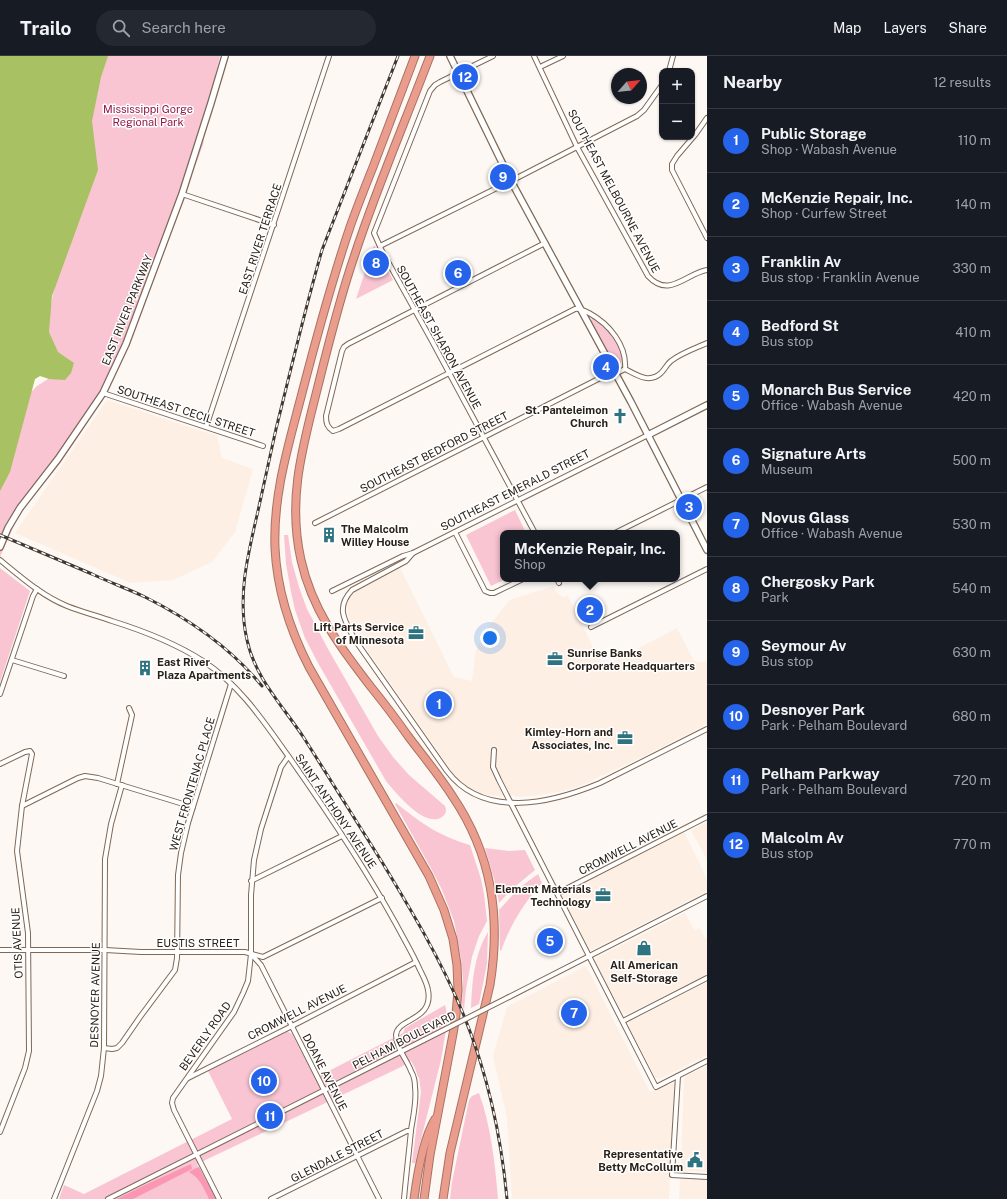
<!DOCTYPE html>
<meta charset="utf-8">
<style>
body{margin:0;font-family:"Public Sans",sans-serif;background:#242831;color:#f1f3f6}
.controls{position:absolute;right:12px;top:12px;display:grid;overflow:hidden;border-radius:8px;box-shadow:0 1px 3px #0004}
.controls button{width:36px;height:36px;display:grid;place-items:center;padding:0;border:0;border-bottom:1px solid #363941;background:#171b24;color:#f1f3f6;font:20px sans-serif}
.compass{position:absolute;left:611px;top:12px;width:36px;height:36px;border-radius:50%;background:#171b24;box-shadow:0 1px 3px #0004;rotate:63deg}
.you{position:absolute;left:490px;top:582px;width:14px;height:14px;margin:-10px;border:3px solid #fff;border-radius:50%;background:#1a73e8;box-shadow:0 0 0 6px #1a73e833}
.badge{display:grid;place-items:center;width:26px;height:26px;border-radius:50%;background:#2563eb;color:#fff;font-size:13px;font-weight:700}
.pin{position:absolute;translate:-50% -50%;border:2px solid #fff;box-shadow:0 1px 4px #0006}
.popup{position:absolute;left:500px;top:474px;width:180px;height:52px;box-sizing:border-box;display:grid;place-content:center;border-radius:8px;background:#171b24;filter:drop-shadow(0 1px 3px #0005);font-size:13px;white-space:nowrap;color:#9ea1a6}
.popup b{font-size:15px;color:#f1f3f6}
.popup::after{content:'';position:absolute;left:50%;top:100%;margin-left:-8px;border:8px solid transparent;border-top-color:#171b24}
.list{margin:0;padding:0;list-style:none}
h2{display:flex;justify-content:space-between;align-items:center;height:52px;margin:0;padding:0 16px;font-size:17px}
h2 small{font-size:13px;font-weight:400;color:#9ea1a6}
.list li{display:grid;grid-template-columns:26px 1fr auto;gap:12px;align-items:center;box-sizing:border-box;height:64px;padding:0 16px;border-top:1px solid #363941}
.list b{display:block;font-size:15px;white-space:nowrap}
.list p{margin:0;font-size:13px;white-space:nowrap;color:#9ea1a6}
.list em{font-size:13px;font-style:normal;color:#9ea1a6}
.icon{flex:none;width:22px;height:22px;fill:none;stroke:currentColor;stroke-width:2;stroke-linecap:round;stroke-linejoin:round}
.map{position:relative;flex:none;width:707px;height:1143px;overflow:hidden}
header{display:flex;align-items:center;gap:24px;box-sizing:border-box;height:56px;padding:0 20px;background:#171b24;border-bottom:1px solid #363941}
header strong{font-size:19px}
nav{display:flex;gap:22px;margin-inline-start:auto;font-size:14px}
.search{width:280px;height:36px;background:#242831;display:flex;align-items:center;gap:10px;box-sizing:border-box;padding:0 14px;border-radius:22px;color:#9ea1a6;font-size:15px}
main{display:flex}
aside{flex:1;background:#171b24}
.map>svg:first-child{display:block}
.built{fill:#fdefe4}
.green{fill:#f9c5d2}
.forest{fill:#fb96b3}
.water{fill:#a8c162}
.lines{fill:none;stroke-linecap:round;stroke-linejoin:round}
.street-casing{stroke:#7f6855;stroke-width:6}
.secondary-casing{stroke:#7f6855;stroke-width:8}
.highway-casing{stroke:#a77264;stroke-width:9}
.street{stroke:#fff;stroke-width:4}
.secondary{stroke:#fff;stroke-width:5.5}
.highway{stroke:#ea9d8d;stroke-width:7}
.rail-casing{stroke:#403730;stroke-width:3}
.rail{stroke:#fff;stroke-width:1.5;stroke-dasharray:4.5;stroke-linecap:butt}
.street-bridge-casing{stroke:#7f6855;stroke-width:6;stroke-linecap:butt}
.street-bridge{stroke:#fff;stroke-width:4}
.labels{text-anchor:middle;stroke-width:3;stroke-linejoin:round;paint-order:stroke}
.park-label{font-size:11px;fill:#8f1a4a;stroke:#fff}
.street-label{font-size:11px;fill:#2a2119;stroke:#fff}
.poi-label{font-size:11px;font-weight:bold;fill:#2a2119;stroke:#fff;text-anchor:end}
</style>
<header>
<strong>Trailo</strong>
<div class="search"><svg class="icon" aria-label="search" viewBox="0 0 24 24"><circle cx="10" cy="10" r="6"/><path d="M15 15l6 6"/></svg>Search here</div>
<nav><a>Map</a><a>Layers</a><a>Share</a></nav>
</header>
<main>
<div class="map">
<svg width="707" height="1143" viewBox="0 0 707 1143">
<rect width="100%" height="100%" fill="#fdf8f3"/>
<g class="built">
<polygon points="107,344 217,380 222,402 253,413 235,476 212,506 173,524 131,527 15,477"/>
<polygon points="400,512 454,621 472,625 476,594 485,575 510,544 554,530 556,536 563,541 568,540 603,611 677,572 694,605 703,606 707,604 707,668 646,699 580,730 563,735 532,740 517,741 513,739 498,740 487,739 471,733 457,723 355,576 348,558 347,544 355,535"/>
<polygon points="707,766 707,804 691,774"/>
<polygon points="684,776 707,823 707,835 590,895 562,839"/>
<polygon points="685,857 694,874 700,872 705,882 707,882 707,918 628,958 623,958 596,907 596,902"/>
<polygon points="586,910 650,1036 674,1027 669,1143 512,1143 507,1062 493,1000 507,951"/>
<polygon points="707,926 707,999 661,1022 656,1022 629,971 629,966"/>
<polygon points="707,1010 707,1116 685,1115 682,1115 681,1112 684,1023 686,1020"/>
<polygon points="680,1123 707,1124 707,1143 679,1143"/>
</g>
<g class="green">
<polygon points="101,0 220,0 209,45 203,89 126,295 102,343 82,375 59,409 27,448 16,465 0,501 0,427 27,340 37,330 48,323 62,323 46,273"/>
<polygon points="374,189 393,224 356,243"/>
<path d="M593 262C603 269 630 296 620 308L617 309 614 307 591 266V264Z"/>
<polygon points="515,454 526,477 503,477 503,523 506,523 491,530 466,479"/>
<path d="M284 479H288L292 506 299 531 307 553 328 593 378 680 393 701 409 719 445 750C447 754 446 758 442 761 425 773 395 736 386 725L318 607 305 582 295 554 291 536 286 508Z"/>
<polygon points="0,512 30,535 0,626"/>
<path d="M396 747C421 767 439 780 470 789L481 823 484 838 487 865 479 880 472 901 466 933 464 954 462 948 463 924 461 902 454 865 442 834 433 816 395 748Z"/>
<polygon points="485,792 509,795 525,794 535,814 511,834 499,847 494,823"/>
<path d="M538 818 542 827C524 847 510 869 501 895L500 894 499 854 519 832Z"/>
<path d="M488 876 487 908 479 948 471 952C472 926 474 899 488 876Z"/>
<polygon points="445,949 448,962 441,1004 415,1107 412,1107 421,1036 419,1021 418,1021 415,1012 411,1005 401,1011 197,1108 215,1143 59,1143 64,1129 84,1138 232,1063 208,1015 287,975 292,978 315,1022 403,977 405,972"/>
<path d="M479 1037C491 1070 495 1108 498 1143H450L452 1126 469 1044 472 1040Z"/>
</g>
<g class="forest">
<polygon points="191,1108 192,1113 133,1143 117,1143 145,1129"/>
<path d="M199 1111 216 1143H209C204 1133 200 1122 189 1116L194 1113Z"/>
</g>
<polygon class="water" points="0,0 108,0 101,21 92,65 98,114 52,240 49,276 58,296 74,307 71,317 65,324 49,323 40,320 35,323 10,416 0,435"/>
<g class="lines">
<defs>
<g id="street">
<polyline points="493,0 440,26 435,29 430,35 374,177 382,195 432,285 535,477"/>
<path d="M534 0 577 91 648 220C669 243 685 218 707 214"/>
<polyline points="540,11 563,0"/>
<polyline points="669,15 673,0"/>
<polyline points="707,62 695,79 677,100 672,108 672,114 707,182"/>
<polyline points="182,138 274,169"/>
<path d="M545 187 348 288 344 291 342 295 326 360C326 367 327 371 333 375L339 373 575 253C581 252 584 255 589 257 609 268 627 289 625 313"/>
<polyline points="380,190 511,125 637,60 644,54 662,29"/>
<polyline points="103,337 263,390"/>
<polyline points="206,371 329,0"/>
<path d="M315 467 614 315 619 316 625 313C637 319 649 328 661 317 665 313 667 308 671 305 681 297 696 292 707 287"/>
<polyline points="455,476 485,535 490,537 494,537 523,523"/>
<polyline points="615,477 707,431"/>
<path d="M413 497 406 505 352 534C335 552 345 565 355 584L447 715C484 764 552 747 600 727L707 673"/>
<path d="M0 504C21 521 42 540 67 550 82 556 98 560 112 565 144 575 175 587 203 605 240 629 264 666 289 701 327 755 364 810 396 868 404 883 413 898 420 914 423 920 427 927 428 934 434 965 397 962 396 979 396 992 407 1004 411 1015 414 1020 415 1026 415 1031 417 1045 413 1061 411 1074 409 1097 406 1120 404 1143"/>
<polyline points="557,523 559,527"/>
<polyline points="332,535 403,500 413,497 648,379"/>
<polyline points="591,571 707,513"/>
<polyline points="12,604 64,620"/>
<polyline points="0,638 33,540 37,533"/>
<polyline points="494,694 493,711 499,724 656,1031 707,1005"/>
<polyline points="0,708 25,696 30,695 32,698 22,750 17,795 28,877 29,995 25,1012 0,1076"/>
<polyline points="117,728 132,659 129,652"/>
<polyline points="22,750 78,722 85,720 98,722 193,751"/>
<polyline points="251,825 342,780"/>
<polyline points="558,837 707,761"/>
<polyline points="0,894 105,894 141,896 245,896 263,901 382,842"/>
<polyline points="252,899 261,909 379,1143"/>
<polyline points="509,941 707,840"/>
<polyline points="623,965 707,922"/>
<polyline points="104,992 112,993 117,992 122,987 140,961 175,914 177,902 178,819 181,797 188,767 231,628"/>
<polyline points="678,1020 672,1119 707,1121"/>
<polyline points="188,1022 296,968 416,906"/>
<polyline points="54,1143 97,1035 101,1020 104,992 105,803 111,768 122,729"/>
<polyline points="108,1143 424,984"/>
<polyline points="219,1143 174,1054 172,1047 173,1042 234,956 243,937 248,925 251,898 251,839 254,804 261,773 281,711 288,701"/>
<polyline points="271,1143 407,1075 411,1075"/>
</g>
<g id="secondary">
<polyline points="450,0 511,125 631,346 707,494"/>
<polyline points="648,379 707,349"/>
<polyline points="0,491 8,472 20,452 58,403 103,337 126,288 182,138 211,47 225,0"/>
</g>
<g id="highway">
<path d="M415 0C401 37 387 74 373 111 365 131 357 151 350 171 331 227 316 283 301 341 288 391 273 439 275 492 277 534 290 574 309 611L429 820 444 854 453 883 457 909 458 934 456 959 453 978 430 1099 424 1143"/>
<path d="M430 0C405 66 377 131 355 198 340 241 329 286 318 330 303 390 287 442 301 504 312 554 340 591 371 631 384 647 396 663 408 680 423 700 439 719 453 741 492 799 501 861 490 929L450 1097 443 1143"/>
<path d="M414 1143C417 1120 423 1083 435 1063"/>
</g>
</defs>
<use href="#street" class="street-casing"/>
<use href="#secondary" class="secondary-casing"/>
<use href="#highway" class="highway-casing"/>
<use href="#street" class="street"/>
<use href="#secondary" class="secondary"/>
<use href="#highway" class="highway"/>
<defs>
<g id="rail">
<path d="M398 0 322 194C305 253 291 313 276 373 270 400 264 428 258 455 248 498 237 540 247 584 255 622 283 650 304 682 330 723 356 764 382 806 411 854 440 902 462 955 487 1015 501 1078 507 1143"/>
<path d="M0 479C31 492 61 505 92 518 109 526 128 533 145 541 189 563 231 592 262 630"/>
</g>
</defs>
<use href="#rail" class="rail-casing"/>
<use href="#rail" class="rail"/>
<defs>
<polyline id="street-bridge" points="424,984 509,941"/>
</defs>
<use href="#street-bridge" class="street-bridge-casing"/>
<use href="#street-bridge" class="street-bridge"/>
</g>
<defs>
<symbol id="church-bare" viewBox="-9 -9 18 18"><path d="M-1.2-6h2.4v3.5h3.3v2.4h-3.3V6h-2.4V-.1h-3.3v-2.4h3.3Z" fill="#2d7380" stroke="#fff" stroke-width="2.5" paint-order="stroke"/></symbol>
<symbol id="building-bare" viewBox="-9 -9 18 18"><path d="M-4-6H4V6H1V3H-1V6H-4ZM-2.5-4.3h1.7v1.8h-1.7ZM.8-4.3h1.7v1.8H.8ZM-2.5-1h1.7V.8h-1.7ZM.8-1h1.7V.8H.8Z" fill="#2d7380" stroke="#fff" stroke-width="2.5" paint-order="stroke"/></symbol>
<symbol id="office-bare" viewBox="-9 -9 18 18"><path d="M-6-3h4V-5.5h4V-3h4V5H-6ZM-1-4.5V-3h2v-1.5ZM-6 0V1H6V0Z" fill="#2d7380" stroke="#fff" stroke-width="2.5" paint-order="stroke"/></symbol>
<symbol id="shop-bare" viewBox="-9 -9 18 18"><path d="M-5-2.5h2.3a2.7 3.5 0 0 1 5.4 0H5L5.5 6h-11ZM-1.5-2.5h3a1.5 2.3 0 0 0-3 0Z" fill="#2d7380" stroke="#fff" stroke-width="2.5" paint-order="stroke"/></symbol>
<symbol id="civic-bare" viewBox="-9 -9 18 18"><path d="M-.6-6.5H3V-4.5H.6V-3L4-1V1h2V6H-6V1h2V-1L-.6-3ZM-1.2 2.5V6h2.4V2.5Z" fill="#2d7380" stroke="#fff" stroke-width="2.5" paint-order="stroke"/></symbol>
</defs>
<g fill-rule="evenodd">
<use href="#church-bare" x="609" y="349" width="22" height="22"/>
<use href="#building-bare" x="318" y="468" width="22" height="22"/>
<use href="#office-bare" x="405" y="566" width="22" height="22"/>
<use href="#office-bare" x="544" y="592" width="22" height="22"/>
<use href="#building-bare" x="134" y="601" width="22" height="22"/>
<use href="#office-bare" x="614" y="671" width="22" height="22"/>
<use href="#office-bare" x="592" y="828" width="22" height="22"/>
<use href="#shop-bare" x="633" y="881" width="22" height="22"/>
<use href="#civic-bare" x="684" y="1093" width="22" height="22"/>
</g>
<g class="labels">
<g class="park-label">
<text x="148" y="57">Mississippi Gorge<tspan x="148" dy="13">Regional Park</tspan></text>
</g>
<g class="street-label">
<text transform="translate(614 135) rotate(62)" y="4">SOUTHEAST MELBOURNE AVENUE</text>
<text transform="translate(260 183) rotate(-72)" y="4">EAST RIVER TERRACE</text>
<text transform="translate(127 254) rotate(-68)" y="4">EAST RIVER PARKWAY</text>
<text transform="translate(439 281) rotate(61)" y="4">SOUTHEAST SHARON AVENUE</text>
<text transform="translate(186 355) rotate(18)" y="4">SOUTHEAST CECIL STREET</text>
<text transform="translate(434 396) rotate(-27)" y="4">SOUTHEAST BEDFORD STREET</text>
<text transform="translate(515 434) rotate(-27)" y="4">SOUTHEAST EMERALD STREET</text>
<text transform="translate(192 728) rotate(-74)" y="4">WEST FRONTENAC PLACE</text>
<text transform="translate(336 755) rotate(56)" y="4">SAINT ANTHONY AVENUE</text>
<text transform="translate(628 791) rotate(-27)" y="4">CROMWELL AVENUE</text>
<text transform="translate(17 887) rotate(-93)" y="4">OTIS AVENUE</text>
<text x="198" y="891">EUSTIS STREET</text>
<text transform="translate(95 939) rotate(-89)" y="4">DESNOYER AVENUE</text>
<text transform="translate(297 956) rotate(-27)" y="4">CROMWELL AVENUE</text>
<text transform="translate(205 980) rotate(-55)" y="4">BEVERLY ROAD</text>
<text transform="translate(404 984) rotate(-27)" y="4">PELHAM BOULEVARD</text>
<text transform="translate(325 1016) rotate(63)" y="4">DOANE AVENUE</text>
<text transform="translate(337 1100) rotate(-27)" y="4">GLENDALE STREET</text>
</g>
<g class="poi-label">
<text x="608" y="358">St. Panteleimon<tspan x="608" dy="13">Church</tspan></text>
<text x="341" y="477" text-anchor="start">The Malcolm<tspan x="341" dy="13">Willey House</tspan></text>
<text x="404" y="575">Lift Parts Service<tspan x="404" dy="13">of Minnesota</tspan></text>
<text x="567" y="601" text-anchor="start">Sunrise Banks<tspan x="567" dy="13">Corporate Headquarters</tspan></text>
<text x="157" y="610" text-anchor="start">East River<tspan x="157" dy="13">Plaza Apartments</tspan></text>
<text x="613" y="680">Kimley-Horn and<tspan x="613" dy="13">Associates, Inc.</tspan></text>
<text x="591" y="837">Element Materials<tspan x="591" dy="13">Technology</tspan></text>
<text x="644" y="913" text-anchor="middle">All American<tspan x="644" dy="13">Self-Storage</tspan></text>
<text x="683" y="1102">Representative<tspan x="683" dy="13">Betty McCollum</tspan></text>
</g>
</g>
</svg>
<div class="controls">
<button>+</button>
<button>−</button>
</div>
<svg class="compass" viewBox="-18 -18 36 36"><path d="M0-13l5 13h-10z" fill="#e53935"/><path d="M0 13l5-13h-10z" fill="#9ea1a6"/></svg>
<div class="you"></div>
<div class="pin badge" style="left:439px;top:648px">1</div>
<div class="pin badge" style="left:590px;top:554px">2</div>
<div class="popup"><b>McKenzie Repair, Inc.</b>Shop</div>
<div class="pin badge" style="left:689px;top:451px">3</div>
<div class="pin badge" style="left:606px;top:311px">4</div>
<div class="pin badge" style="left:550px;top:885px">5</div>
<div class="pin badge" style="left:458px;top:217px">6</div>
<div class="pin badge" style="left:574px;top:957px">7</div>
<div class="pin badge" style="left:376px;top:207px">8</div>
<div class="pin badge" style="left:503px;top:121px">9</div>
<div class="pin badge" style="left:264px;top:1025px">10</div>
<div class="pin badge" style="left:270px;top:1060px">11</div>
<div class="pin badge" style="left:465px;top:21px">12</div>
</div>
<aside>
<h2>Nearby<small>12 results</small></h2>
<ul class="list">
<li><span class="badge">1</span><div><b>Public Storage</b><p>Shop · Wabash Avenue</p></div><em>110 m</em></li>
<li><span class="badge">2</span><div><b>McKenzie Repair, Inc.</b><p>Shop · Curfew Street</p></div><em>140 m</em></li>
<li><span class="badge">3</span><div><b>Franklin Av</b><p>Bus stop · Franklin Avenue</p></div><em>330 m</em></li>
<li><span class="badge">4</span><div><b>Bedford St</b><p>Bus stop</p></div><em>410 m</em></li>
<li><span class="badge">5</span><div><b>Monarch Bus Service</b><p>Office · Wabash Avenue</p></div><em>420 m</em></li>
<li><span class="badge">6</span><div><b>Signature Arts</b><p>Museum</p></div><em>500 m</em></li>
<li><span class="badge">7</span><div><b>Novus Glass</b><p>Office · Wabash Avenue</p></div><em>530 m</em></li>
<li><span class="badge">8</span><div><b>Chergosky Park</b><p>Park</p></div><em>540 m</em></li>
<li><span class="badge">9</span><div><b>Seymour Av</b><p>Bus stop</p></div><em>630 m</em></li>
<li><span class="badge">10</span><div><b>Desnoyer Park</b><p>Park · Pelham Boulevard</p></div><em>680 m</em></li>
<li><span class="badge">11</span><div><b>Pelham Parkway</b><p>Park · Pelham Boulevard</p></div><em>720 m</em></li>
<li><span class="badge">12</span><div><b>Malcolm Av</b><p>Bus stop</p></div><em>770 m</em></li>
</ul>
</aside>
</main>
